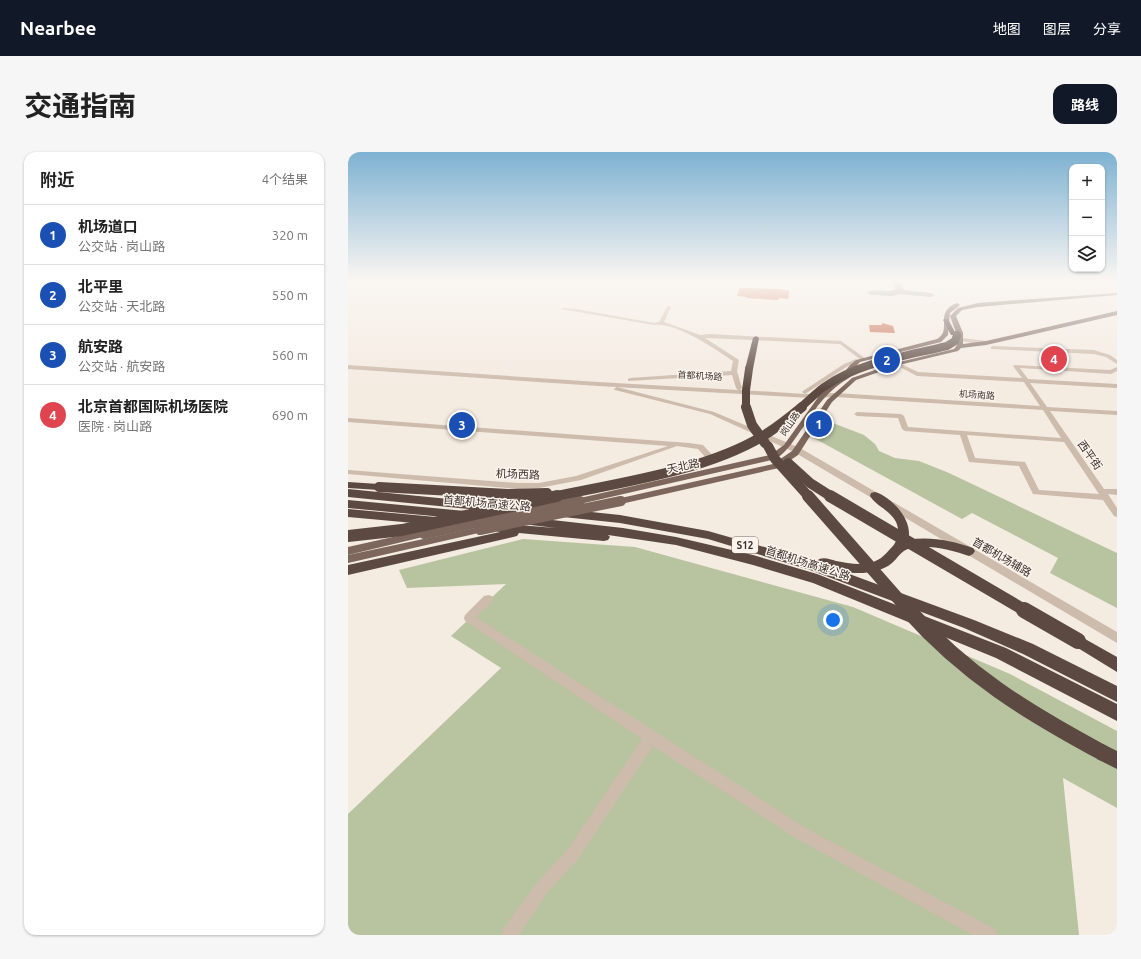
<!DOCTYPE html>
<html lang="zh">
<meta charset="utf-8">
<style>
body{margin:0;font-family:Ubuntu,"Noto Sans SC",sans-serif;background:#f6f6f6;color:#222}
.controls{position:absolute;right:12px;top:12px;display:grid;overflow:hidden;border-radius:8px;box-shadow:0 1px 3px #0004}
.controls button{width:36px;height:36px;display:grid;place-items:center;padding:0;border:0;border-bottom:1px solid #e0e0e0;background:#fff;color:#222;font:20px sans-serif}
.you{position:absolute;left:485px;top:468px;width:14px;height:14px;margin:-10px;border:3px solid #fff;border-radius:50%;background:#1a73e8;box-shadow:0 0 0 6px #1a73e833}
.badge{display:grid;place-items:center;width:26px;height:26px;border-radius:50%;background:#111827;color:#fff;font-size:13px;font-weight:700}
.pin{position:absolute;translate:-50% -50%;border:2px solid #fff;box-shadow:0 1px 4px #0006}
.list{margin:0;padding:0;list-style:none}
h2{display:flex;justify-content:space-between;align-items:center;height:52px;margin:0;padding:0 16px;font-size:17px}
h2 small{font-size:13px;font-weight:400;color:#767676}
.list li{display:grid;grid-template-columns:26px 1fr auto;gap:12px;align-items:center;box-sizing:border-box;height:60px;padding:0 16px;border-top:1px solid #e0e0e0}
.list b{display:block;font-size:15px;white-space:nowrap}
.list p{margin:0;font-size:13px;white-space:nowrap;color:#767676}
.list em{font-size:13px;font-style:normal;color:#767676}
.icon{flex:none;width:22px;height:22px;fill:none;stroke:currentColor;stroke-width:2;stroke-linecap:round;stroke-linejoin:round}
.map{position:relative;flex:none;width:769px;height:783px;overflow:hidden;border-radius:12px}
header{display:flex;align-items:center;gap:24px;box-sizing:border-box;height:56px;padding:0 20px;background:#111827;color:#fff}
header strong{font-size:19px}
nav{display:flex;gap:22px;margin-inline-start:auto;font-size:14px}
.intro{display:flex;align-items:center;justify-content:space-between;box-sizing:border-box;height:96px;padding:0 24px}
h1{margin:0;font-size:28px}
.button{padding:10px 18px;border-radius:12px;background:#111827;color:#fff;font-size:14px;font-weight:700}
main{display:flex;gap:24px;padding:0 24px}
aside{flex:1;background:#fff;border-radius:12px;box-shadow:0 1px 3px #0004}
.map>svg:first-child{display:block}
.green{fill:#b8c4a0}
.lines{fill:none;stroke-linecap:round;stroke-linejoin:round}
.taxiway{fill:#988e86;fill-rule:evenodd}
.building{fill:#c8694b}
.minor{fill:#cdbbac;fill-rule:evenodd}
.major{fill:#7d675c;fill-rule:evenodd}
.highway{fill:#5c4a42;fill-rule:evenodd}
.major-bridge{stroke:#7d675c;stroke-width:10}
.highway-bridge-far4{stroke:#5c4a42;stroke-width:6}
.highway-bridge-far3{stroke:#5c4a42;stroke-width:8}
.highway-bridge-far2{stroke:#5c4a42;stroke-width:10}
.highway-bridge-far1{stroke:#5c4a42;stroke-width:12}
.highway-bridge{stroke:#5c4a42;stroke-width:16}
.labels{text-anchor:middle;stroke-width:3;stroke-linejoin:round;paint-order:stroke}
.far-street-label{font-size:9px;fill:#3b302b;stroke:#fbf5ee}
.shield{fill:#fbf5ee;stroke:#756b66;stroke-width:1}
.shield-label{font-size:10px;font-weight:bold;fill:#3b302b}
.street-label{font-size:11px;fill:#3b302b;stroke:#fbf5ee}
</style>
<header>
<strong>Nearbee</strong>
<nav><a>地图</a><a>图层</a><a>分享</a></nav>
</header>
<div class="intro"><h1>交通指南</h1><a class="button">路线</a></div>
<main>
<aside>
<h2>附近<small>4个结果</small></h2>
<ul class="list">
<li><span class="badge" style="background:#1a4fb4">1</span><div><b>机场道口</b><p>公交站 · 岗山路</p></div><em>320 m</em></li>
<li><span class="badge" style="background:#1a4fb4">2</span><div><b>北平里</b><p>公交站 · 天北路</p></div><em>550 m</em></li>
<li><span class="badge" style="background:#1a4fb4">3</span><div><b>航安路</b><p>公交站 · 航安路</p></div><em>560 m</em></li>
<li><span class="badge" style="background:#e0444e">4</span><div><b>北京首都国际机场医院</b><p>医院 · 岗山路</p></div><em>690 m</em></li>
</ul>
</aside>
<div class="map">
<svg width="769" height="783" viewBox="0 0 769 783">
<rect width="100%" height="100%" fill="#f4ebe1"/>
<g class="green">
<polygon points="477,268 516,283 527,292 531,299 547,306 571,309 601,321 769,401 769,456 702,421 710,406 624,361 614,367 464,285"/>
<polygon points="175,387 287,395 505,455 662,522 769,579 769,656 715,626 731,783 0,783 0,662 153,516 103,484 158,432 59,436 51,418"/>
</g>
<g class="lines">
<path class="taxiway" d="M543 128H551L556 138 583 141 587 143 583 145 551 142 545 144 523 143 519 141C526 135 539 142 548 137Z"/>
</g>
<g class="building">
<polygon points="392,136 433,137 441,139 441,141 440,147 431,146 431,148 398,146 399,145 389,144"/>
<polygon points="534,171 545,174 547,181 522,180 521,173 534,173"/>
</g>
<g class="lines">
<g class="minor">
<path d="M321 154 323 155 316 170 352 183 362 182 493 189 518 207 513 208 492 192 357 186 391 208 389 219 394 236 392 238 457 242 454 240 455 239 496 212 508 207 511 209 510 210 500 214 457 242 487 241 692 254 676 230 569 224 546 212 551 211 570 220 674 226 665 214 666 213 762 218 769 215V219L763 222 672 216 680 227 769 232V236L682 231 699 255 769 259V263L702 259 756 337H769V343L760 342 769 356V365L766 364 755 348 685 342 671 314 621 310 612 283 557 279 554 277 550 266 509 264 506 262 509 260 553 262 556 264 560 275 713 286 695 258 487 245 463 246 250 234 0 217V213L250 230 390 238 388 236 384 223 280 229V227L282 226 383 219 385 209C367 197 328 170 306 173L213 157 215 156 228 157 306 171 311 170 319 155ZM619 283 716 290 751 342 691 338 677 310 627 306Z"/>
<polygon points="614,186 638,189 641,191 638,193 612,189 611,188"/>
<polygon points="645,194 746,198 762,203 769,208 769,212 758,205 746,202 643,197 643,195"/>
<polygon points="269,235 366,260 452,296 769,480 769,491 446,300 362,262 267,238 266,237"/>
<polygon points="0,266 341,291 355,293 366,305 365,307 359,307 350,297 329,294 233,328 191,336 170,337 0,322 0,318 170,331 191,331 228,324 320,294 0,270"/>
<polygon points="140,443 144,444 145,447 144,450 128,465 461,678 647,777 649,783 625,783 451,688 305,594 230,707 198,742 171,783 153,783 155,777 188,732 220,697 294,587 117,469 116,466 117,463 136,444"/>
</g>
<g class="major">
<polygon points="769,141 769,143 630,155 614,158 608,164 615,181 615,192 638,189 769,159 769,163 638,193 613,196 610,199 551,213 508,228 484,250 450,303 431,316 273,352 268,349 273,346 425,312 444,299 479,248 504,226 547,211 606,197 609,193 610,186 602,164 610,156 630,151"/>
<path d="M609 151 612 153 611 154 602 161 600 183 593 190 512 210 500 223 502 225 501 226C481 237 468 255 456 274 447 286 441 298 428 307L232 352 227 349 232 346 422 303 436 293 471 244 491 227 502 213 508 208 589 187C605 178 585 160 609 151Z"/>
<polygon points="132,375 137,378 135,380 0,411 0,403"/>
<polygon points="76,378 79,380 81,382 79,384 0,403 0,395"/>
</g>
<g class="highway">
<polygon points="596,167 600,167 608,182 607,183 603,183 595,168"/>
<polygon points="408,184 411,186 405,217 401,219 397,217 405,186"/>
<polygon points="0,330 31,332 36,335 31,338 0,336"/>
<polygon points="0,337 151,352 155,353 157,356 155,359 151,360 0,345"/>
<path d="M527 340C544 345 566 369 560 388 582 384 604 389 625 396L627 399 625 402 621 404C605 398 576 391 560 397 553 399 549 407 544 411 531 422 511 422 496 420L626 468 685 492 769 534V550L675 502 616 476 462 418 360 387 272 371 215 365 211 364 209 361 211 358 215 357 272 363 360 379 469 410 471 407C477 405 482 407 488 409 503 412 520 415 533 406 537 403 540 399 544 395 550 389 552 378 548 370 542 358 528 354 522 344L523 341Z"/>
<polygon points="0,348 117,359 121,360 123,363 121,366 117,367 0,356"/>
<polygon points="0,357 88,365 92,366 94,369 92,372 88,373 0,365"/>
<polygon points="178,365 275,376 328,385 405,403 469,422 658,496 769,552 769,569 648,506 465,431 405,413 328,393 260,383 262,385 260,388 256,389 171,381 169,384 165,385 0,423 0,413 152,380 142,378 140,375 142,372 146,371 208,376 174,372 172,369 174,366"/>
<polygon points="730,483 769,505 769,520 725,493 723,489 725,485"/>
<polygon points="755,592 769,599 769,617 749,607 746,601 749,595"/>
</g>
<g class="major-bridge">
<polyline points="132,378 273,349"/>
<polyline points="76,382 232,349"/>
</g>
<polyline class="highway-bridge-far4" points="608,184 609,182"/>
<g class="highway-bridge-far3">
<polyline points="398,256 398,238 401,217"/>
<path d="M452 256C460 249 468 241 476 235 511 210 558 204 599 194L607 189 609 183"/>
</g>
<g class="highway-bridge-far2">
<polyline points="398,255 404,273 417,291"/>
<polyline points="420,294 427,307 461,345"/>
<polyline points="440,311 462,331 484,345"/>
<polyline points="31,335 160,342 199,341"/>
<path d="M204 345C270 331 357 319 415 284 428 276 442 265 454 255"/>
</g>
<g class="highway-bridge-far1">
<polyline points="460,344 561,459"/>
<polyline points="482,344 678,459"/>
<polyline points="0,384 54,378 209,344"/>
</g>
<g class="highway-bridge">
<path d="M560 458C618 523 679 560 755 601"/>
<polyline points="676,458 730,489"/>
</g>
</g>
<linearGradient id="sky" x2="0" y2="1"><stop stop-color="#7eb2d2"/><stop offset="0.54" stop-color="#faf6f2"/><stop offset="1" stop-color="#faf6f2" stop-opacity="0"/></linearGradient>
<rect width="769" height="237" fill="url(#sky)"/>
<g class="labels">
<g class="far-street-label">
<text transform="translate(352 224) rotate(3)" y="3">首都机场路</text>
<text transform="translate(629 243) rotate(4)" y="3">机场南路</text>
<text transform="translate(442 272) rotate(-55)" y="3">岗山路</text>
</g>
<rect class="shield" x="384" y="385" width="26" height="16" rx="3"/>
<g class="shield-label">
<text x="397" y="397">S12</text>
</g>
<g class="street-label">
<text transform="translate(742 303) rotate(55)" y="4">西平街</text>
<text transform="translate(335 314) rotate(-12)" y="4">天北路</text>
<text transform="translate(170 322) rotate(2)" y="4">机场西路</text>
<text transform="translate(139 351) rotate(5)" y="4">首都机场高速公路</text>
<text transform="translate(654 405) rotate(30)" y="4">首都机场辅路</text>
<text transform="translate(460 411) rotate(18)" y="4">首都机场高速公路</text>
</g>
</g>
</svg>
<div class="controls">
<button>+</button>
<button>−</button>
<button><svg class="icon" aria-label="layers" viewBox="0 0 24 24"><path d="M12 4l9 5-9 5-9-5zM3 14l9 5 9-5"/></svg></button>
</div>
<div class="you"></div>
<div class="pin badge" style="left:471px;top:272px;background:#1a4fb4">1</div>
<div class="pin badge" style="left:539px;top:208px;background:#1a4fb4">2</div>
<div class="pin badge" style="left:114px;top:273px;background:#1a4fb4">3</div>
<div class="pin badge" style="left:706px;top:207px;background:#e0444e">4</div>
</div>
</main>
